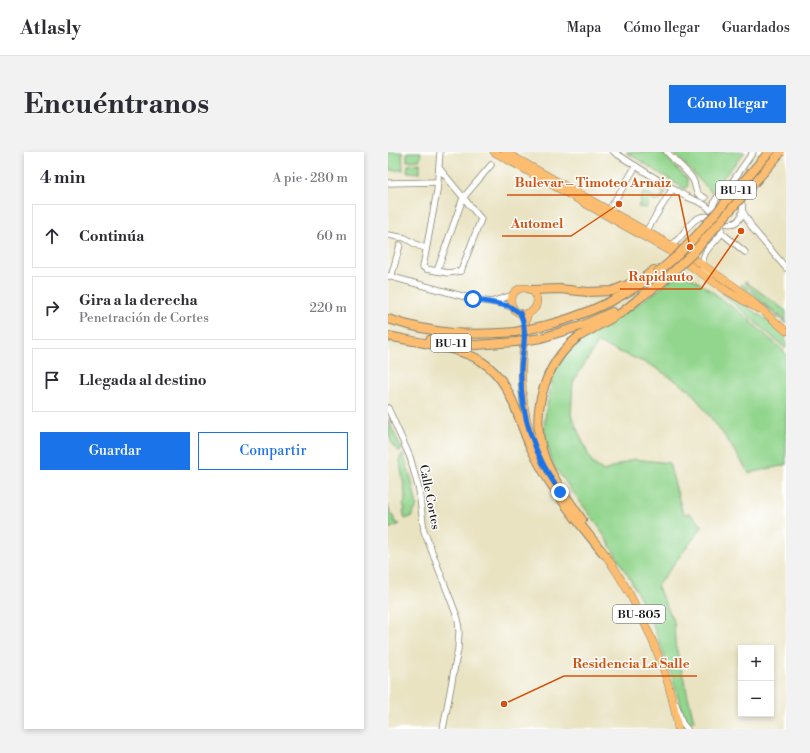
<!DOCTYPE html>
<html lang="es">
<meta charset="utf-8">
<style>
body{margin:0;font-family:"Libre Bodoni",serif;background:#f2f2f3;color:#2b2b33}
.controls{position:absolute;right:12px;bottom:12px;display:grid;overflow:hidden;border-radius:0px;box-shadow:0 2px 6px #0003}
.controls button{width:36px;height:36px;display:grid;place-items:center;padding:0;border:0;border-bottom:1px solid #e1e1e2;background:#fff;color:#2b2b33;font:20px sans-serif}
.stop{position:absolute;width:12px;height:12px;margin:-9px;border:3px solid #1a73e8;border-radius:50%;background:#fff}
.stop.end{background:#1a73e8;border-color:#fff;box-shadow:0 1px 4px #0008}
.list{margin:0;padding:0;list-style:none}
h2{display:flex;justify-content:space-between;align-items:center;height:52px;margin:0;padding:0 16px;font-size:17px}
h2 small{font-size:13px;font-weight:400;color:#7c7c81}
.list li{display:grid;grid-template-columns:26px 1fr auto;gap:12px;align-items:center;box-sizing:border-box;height:64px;margin:0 8px 8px;padding:0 8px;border:1px solid #e1e1e2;border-radius:0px}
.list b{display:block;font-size:15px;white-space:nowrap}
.list p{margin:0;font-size:13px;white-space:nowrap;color:#7c7c81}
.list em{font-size:13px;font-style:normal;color:#7c7c81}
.actions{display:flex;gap:8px;padding:12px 16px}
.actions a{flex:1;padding:9px 0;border:1px solid #1a73e8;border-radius:0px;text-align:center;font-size:14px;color:#1a73e8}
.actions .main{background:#1a73e8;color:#fff}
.icon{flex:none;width:22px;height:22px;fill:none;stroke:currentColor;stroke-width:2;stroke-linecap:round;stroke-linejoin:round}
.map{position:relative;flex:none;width:398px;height:577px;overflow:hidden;border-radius:0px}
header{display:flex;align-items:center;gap:24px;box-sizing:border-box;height:56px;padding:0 20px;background:#fff;border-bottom:1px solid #e1e1e2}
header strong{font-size:19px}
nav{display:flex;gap:22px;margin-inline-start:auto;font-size:14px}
.intro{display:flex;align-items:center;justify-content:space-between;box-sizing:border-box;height:96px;padding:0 24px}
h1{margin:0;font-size:28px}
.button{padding:10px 18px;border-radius:0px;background:#1a73e8;color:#fff;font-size:14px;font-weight:700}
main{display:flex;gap:24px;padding:0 24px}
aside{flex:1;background:#fff;border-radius:0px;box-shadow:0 2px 6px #0003}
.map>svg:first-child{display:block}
.green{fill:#92d58d;stroke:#577854}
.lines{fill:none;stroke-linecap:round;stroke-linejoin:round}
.minor-casing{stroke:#82806f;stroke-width:7}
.major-casing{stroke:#82806f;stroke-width:8}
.highway-casing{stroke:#82806f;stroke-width:10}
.minor{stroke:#fff;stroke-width:5.5}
.major{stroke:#fcbd6f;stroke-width:7}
.highway{stroke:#fcbd6f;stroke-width:8}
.highway-bridge-casing{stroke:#82806f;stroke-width:10;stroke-linecap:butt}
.highway-bridge{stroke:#fcbd6f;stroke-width:8}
.route{stroke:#1a73e8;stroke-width:5}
.labels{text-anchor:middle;stroke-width:3;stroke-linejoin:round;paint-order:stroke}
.shield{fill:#fff;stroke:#606060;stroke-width:1}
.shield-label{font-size:11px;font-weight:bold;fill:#1c1c1c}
.street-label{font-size:12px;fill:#1c1c1c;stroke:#fff}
.leader{fill:none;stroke:#d4530e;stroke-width:1.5}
.callout-dot{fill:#d4530e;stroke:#fff;stroke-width:1.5}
.callout-label{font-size:13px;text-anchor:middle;font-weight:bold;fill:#d4530e;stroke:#fff;stroke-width:3;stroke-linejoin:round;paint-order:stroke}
</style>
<header>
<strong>Atlasly</strong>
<nav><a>Mapa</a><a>Cómo llegar</a><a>Guardados</a></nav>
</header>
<div class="intro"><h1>Encuéntranos</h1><a class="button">Cómo llegar</a></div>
<main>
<aside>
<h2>4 min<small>A pie · 280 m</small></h2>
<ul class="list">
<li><svg class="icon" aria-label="ahead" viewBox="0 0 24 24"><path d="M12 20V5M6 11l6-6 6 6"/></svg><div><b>Continúa</b></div><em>60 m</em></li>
<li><svg class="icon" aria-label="right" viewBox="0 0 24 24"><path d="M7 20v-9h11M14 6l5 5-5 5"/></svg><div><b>Gira a la derecha</b><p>Penetración de Cortes</p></div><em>220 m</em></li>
<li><svg class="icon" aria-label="arrive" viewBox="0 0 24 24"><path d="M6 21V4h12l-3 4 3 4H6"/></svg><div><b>Llegada al destino</b></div></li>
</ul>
<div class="actions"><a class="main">Guardar</a><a>Compartir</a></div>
</aside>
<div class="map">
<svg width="398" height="577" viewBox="0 0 398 577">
<rect width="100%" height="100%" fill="#fff"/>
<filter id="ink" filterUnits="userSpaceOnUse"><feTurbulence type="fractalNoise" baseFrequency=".025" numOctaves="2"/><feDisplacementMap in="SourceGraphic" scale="8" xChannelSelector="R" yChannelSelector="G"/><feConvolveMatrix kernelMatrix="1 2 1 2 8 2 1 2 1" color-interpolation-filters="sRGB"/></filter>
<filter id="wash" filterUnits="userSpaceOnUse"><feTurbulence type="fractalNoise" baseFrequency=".012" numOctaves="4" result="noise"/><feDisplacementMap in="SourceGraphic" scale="16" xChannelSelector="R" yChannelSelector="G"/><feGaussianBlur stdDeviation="0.9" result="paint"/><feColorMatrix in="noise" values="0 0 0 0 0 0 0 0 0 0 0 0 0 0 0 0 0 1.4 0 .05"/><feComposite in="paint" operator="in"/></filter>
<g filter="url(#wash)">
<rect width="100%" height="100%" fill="#e9e3c2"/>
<g class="green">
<polygon points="0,0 14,0 15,18 1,18"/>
<polygon points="19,0 33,0 32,7 31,8 19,9"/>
<polygon points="238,0 273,0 299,27 300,34 298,36 295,36"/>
<polygon points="285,0 357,0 323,40"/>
<polygon points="32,11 32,21 19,20 20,13"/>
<polygon points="272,37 278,41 273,48 272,47 270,50 264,49 265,48 263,47 259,51 261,52 258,56 250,55 253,49 252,48 256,40 272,47 276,41 271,38"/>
<polygon points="294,119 323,139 354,162 398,201 398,313 361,321 338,286 302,238 263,213 210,191 185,230 183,263 204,311 216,319 245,307 281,311 295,362 301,361 315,374 269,434 286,470 287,491 306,569 298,571 283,522 261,462 242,427 211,375 165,313 159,292 156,276 158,258 166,220 180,200 205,179 242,158 276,134"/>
<polygon points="357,129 398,159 398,168 375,150 357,131"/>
<polygon points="355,132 374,151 398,170 398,172 352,134"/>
<path d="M335 139C356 155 379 165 398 183V197L334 141Z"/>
<path d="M0 268 14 298 10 299C1 292 0 278 0 268Z"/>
<path d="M15 302 23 326 29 354 23 365 17 367 15 359 17 358 15 352 17 350C18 335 12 320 12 305Z"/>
<polygon points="0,353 3,363 5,363 7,370 12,372 0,377"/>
</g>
</g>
<g filter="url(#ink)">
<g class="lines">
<defs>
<g id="minor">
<path d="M226 0C249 15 273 30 297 44 303 47 311 49 317 53 325 58 327 69 337 71 353 76 359 56 351 45 336 33 322 46 326 63"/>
<path d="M279 0C287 9 297 17 304 26 310 35 304 41 317 46"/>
<polyline points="51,16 93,67 73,119 60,121 38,117 35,115 49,39 52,0"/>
<polyline points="0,31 50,30"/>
<polyline points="333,42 342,33 365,0"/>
<polyline points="221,58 248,14"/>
<polyline points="355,60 365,77 398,116"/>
<polyline points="259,78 285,36"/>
<polyline points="334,81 357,100"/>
<polyline points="0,83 17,86 31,94 38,96"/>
<path d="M281 95C299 85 302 57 327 66"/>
<polyline points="49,119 75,46 103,13"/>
<polyline points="4,122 12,93"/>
<polyline points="0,124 85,147 115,152 125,156"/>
<path d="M322 124 315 117C315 113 314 108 316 104 320 90 341 86 331 69"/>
<polyline points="106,149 125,143"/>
<polyline points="0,256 22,305 31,338 36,379 70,467 71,480 70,497 55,577"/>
<polyline points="288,552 294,571 299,577"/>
</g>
<g id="major">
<polyline points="106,0 281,99 339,139 370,157"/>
<polyline points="117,0 297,101 350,137 398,179"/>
<circle cx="136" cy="149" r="13"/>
<path d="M140 161C136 173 136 185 135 197 132 235 135 269 151 303"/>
<path d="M214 398C250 449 281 515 290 577"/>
</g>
<g id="highway">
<polyline points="143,138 172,137 200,140 224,139 254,127 266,118"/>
<polyline points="250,147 273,131"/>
<path d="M0 167C46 182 79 184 127 180"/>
<path d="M155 174C192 165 224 151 256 130"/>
<path d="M0 184C27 190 71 195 93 209 123 228 128 262 141 292 147 305 154 317 161 329 177 355 197 378 216 402"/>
<polyline points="153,186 193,174 224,160"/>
<polyline points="42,188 88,193 128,190"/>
<path d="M194 368C181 348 164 327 156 304 142 262 155 213 190 185L233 161 254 144"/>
</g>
</defs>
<use href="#minor" class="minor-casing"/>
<use href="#major" class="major-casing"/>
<use href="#highway" class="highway-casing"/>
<use href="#minor" class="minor"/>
<use href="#major" class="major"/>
<use href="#highway" class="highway"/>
<defs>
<g id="highway-bridge">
<polyline points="268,122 291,102 309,83 381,0"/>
<polyline points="273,131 305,101 393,0"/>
<polyline points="127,180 155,174"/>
<polyline points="128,190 153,186"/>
</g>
</defs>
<use href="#highway-bridge" class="highway-bridge-casing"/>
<use href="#highway-bridge" class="highway-bridge"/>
</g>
</g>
<g class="lines" filter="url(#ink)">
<path class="route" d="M85 147 121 154 132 161C134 166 136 171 136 176 138 190 133 205 133 219 132 263 147 304 172 340"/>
</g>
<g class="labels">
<g class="shield">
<rect x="328" y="29" width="40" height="18" rx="3"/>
<rect x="43" y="182" width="40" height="18" rx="3"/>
<rect x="225" y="453" width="52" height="18" rx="3"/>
</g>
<g class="shield-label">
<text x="348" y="42">BU-11</text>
<text x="63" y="195">BU-11</text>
<text x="251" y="466">BU-805</text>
</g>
<g class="street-label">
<text transform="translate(42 345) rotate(79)" y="4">Calle Cortes</text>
</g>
</g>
<path class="leader" d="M302 95L291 43H119M231 52L183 84H114M353 79L313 137H232M116 552L176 524H309"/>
<g class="callout-dot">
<circle cx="302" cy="95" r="4"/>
<circle cx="231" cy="52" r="4"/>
<circle cx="353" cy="79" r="4"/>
<circle cx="116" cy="552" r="4"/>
</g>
<g class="callout-label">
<text x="205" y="35">Bulevar – Timoteo Arnaiz</text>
<text x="149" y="76">Automel</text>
<text x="273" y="129">Rapidauto</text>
<text x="243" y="516">Residencia La Salle</text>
</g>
</svg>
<div class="controls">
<button>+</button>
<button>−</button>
</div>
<div class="stop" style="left:85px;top:147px"></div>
<div class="stop end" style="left:172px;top:340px"></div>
</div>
</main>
